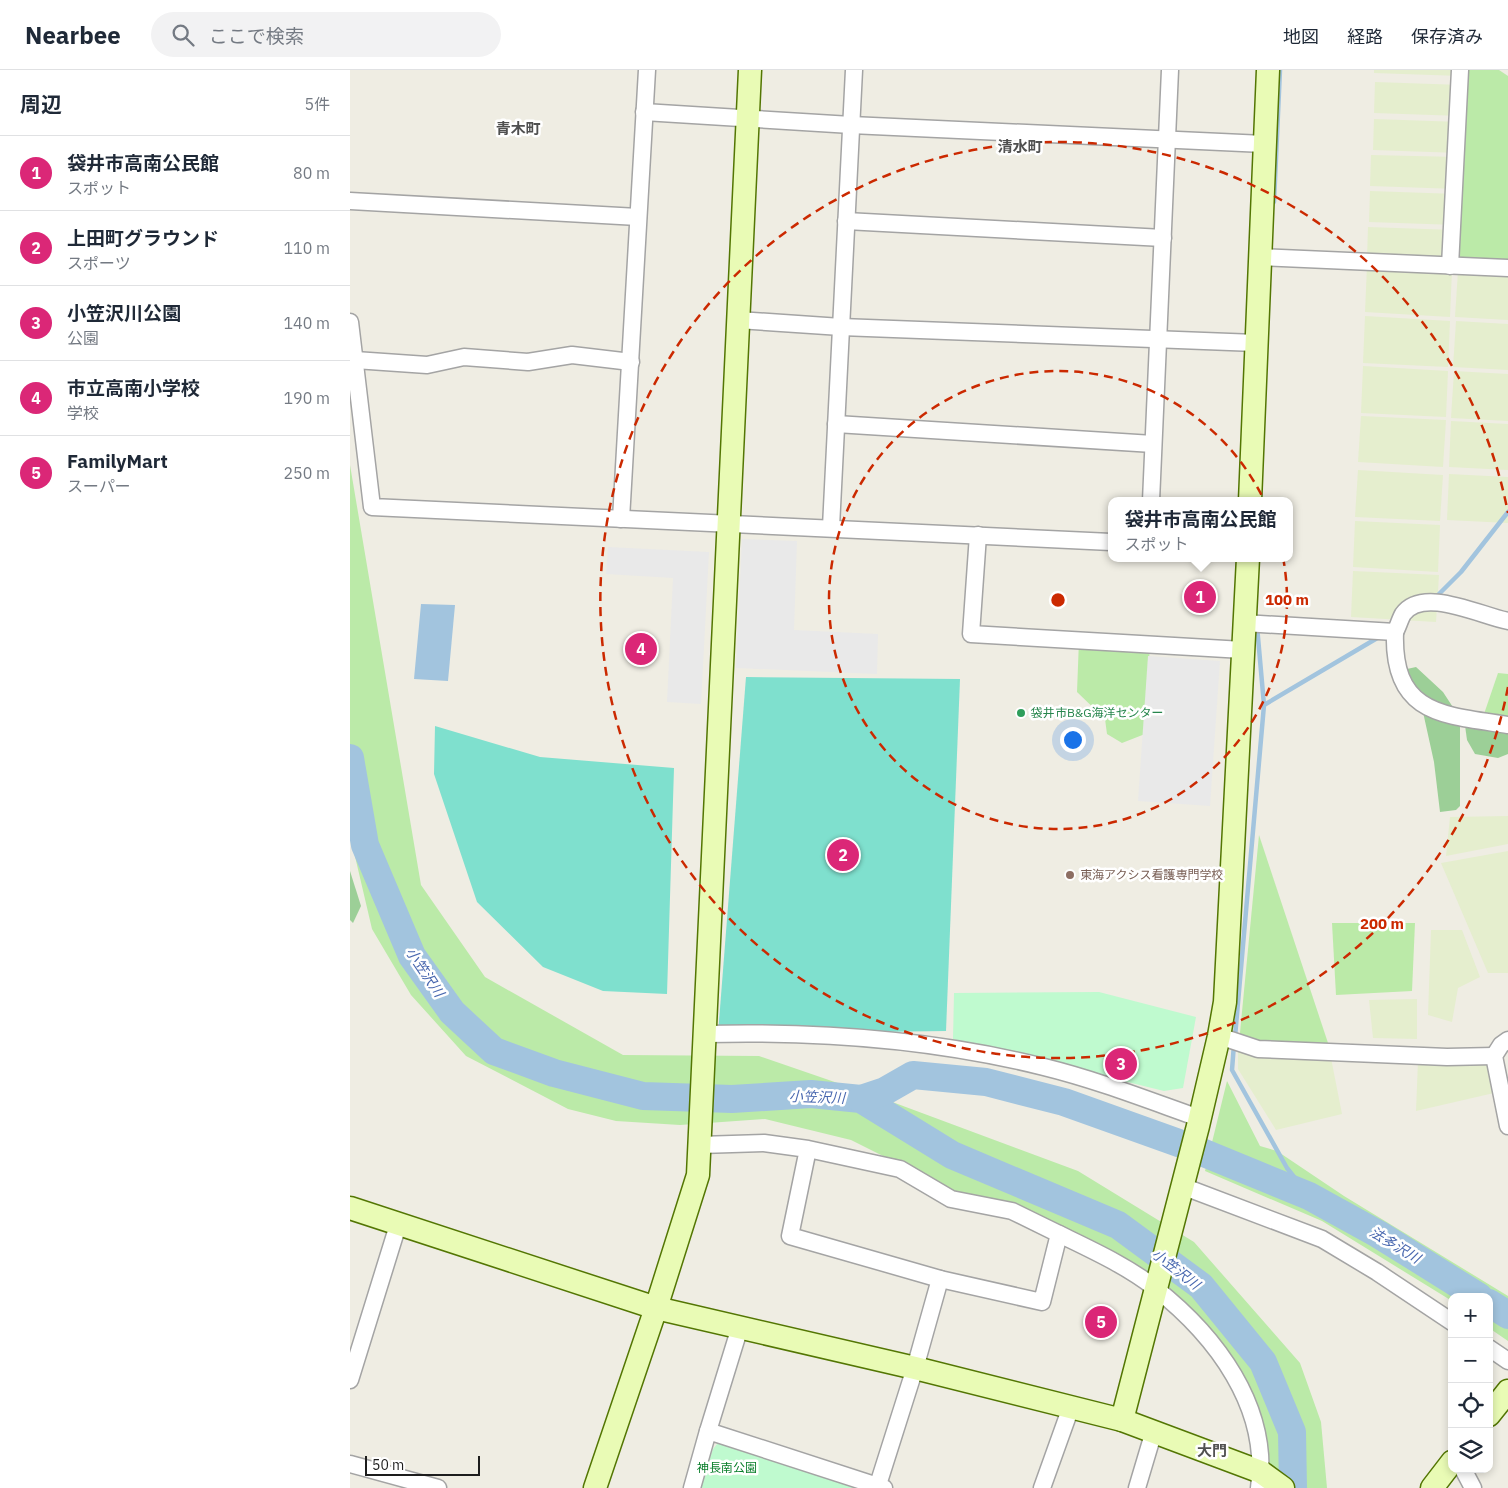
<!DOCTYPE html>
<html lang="ja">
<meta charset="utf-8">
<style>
body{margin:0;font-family:"IBM Plex Sans","Noto Sans JP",sans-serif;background:#f2f2f3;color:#1f2937}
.controls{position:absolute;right:15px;bottom:15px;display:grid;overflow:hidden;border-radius:10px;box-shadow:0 2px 8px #0003}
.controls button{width:45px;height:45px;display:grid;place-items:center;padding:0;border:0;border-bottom:1px solid #e0e1e3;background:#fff;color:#1f2937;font:25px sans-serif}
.scale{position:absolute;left:15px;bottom:12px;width:115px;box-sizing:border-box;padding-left:5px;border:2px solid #1d1d1d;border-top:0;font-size:14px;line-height:18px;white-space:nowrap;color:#1d1d1d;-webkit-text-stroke:4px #fff;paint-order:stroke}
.you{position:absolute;left:722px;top:669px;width:18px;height:18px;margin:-12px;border:4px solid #fff;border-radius:50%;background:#1a73e8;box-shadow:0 0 0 8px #1a73e833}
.badge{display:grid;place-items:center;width:32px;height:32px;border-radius:50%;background:#db2777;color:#fff;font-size:16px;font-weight:700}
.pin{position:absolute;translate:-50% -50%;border:2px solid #fff;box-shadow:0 1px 5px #0006}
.popup{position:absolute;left:758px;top:427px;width:185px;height:65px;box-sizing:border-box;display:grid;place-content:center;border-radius:10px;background:#fff;filter:drop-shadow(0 1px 4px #0005);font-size:16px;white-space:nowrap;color:#747a83}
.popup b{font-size:19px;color:#1f2937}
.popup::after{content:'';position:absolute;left:50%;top:100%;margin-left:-10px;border:10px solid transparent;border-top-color:#fff}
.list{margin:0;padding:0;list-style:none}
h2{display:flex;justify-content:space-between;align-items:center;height:65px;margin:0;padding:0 20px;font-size:21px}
h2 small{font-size:16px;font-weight:400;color:#747a83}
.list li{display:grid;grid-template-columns:32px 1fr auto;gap:15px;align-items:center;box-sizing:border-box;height:75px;padding:0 20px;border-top:1px solid #e0e1e3}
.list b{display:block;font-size:19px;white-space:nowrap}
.list p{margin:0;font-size:16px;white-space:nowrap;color:#747a83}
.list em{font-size:16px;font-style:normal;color:#747a83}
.icon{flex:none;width:28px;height:28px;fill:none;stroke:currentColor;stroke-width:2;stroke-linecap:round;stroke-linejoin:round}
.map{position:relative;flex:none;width:1158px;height:1418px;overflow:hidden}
header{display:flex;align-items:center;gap:30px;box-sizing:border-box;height:70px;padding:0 25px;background:#fff;border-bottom:1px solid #e0e1e3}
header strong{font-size:24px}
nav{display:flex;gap:28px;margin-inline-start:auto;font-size:18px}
.search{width:350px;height:45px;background:#f2f2f3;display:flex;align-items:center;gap:12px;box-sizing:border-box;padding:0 18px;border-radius:28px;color:#747a83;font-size:19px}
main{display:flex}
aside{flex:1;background:#fff}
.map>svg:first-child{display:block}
.farmland{fill:#e5eece}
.grass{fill:#bbeaa8}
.forest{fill:#9ccf97}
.park{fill:#bffacf}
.pitch{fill:#7fe0ce}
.parking{fill:#e9e9e9}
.water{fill:#a2c4de}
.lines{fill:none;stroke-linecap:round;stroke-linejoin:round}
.stream{stroke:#a2c4de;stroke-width:4.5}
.river{stroke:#a2c4de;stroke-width:28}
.street-casing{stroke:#a4a4a4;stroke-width:19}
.secondary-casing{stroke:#537603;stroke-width:25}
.street{stroke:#fff;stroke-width:16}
.secondary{stroke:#e9fbb5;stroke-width:22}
.ring{fill:none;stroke:#cb2900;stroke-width:2.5;stroke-dasharray:9 6}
.leisure-dot{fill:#2e9e5b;stroke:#fff;stroke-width:2}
.education-dot{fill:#8d6e63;stroke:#fff;stroke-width:2}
.labels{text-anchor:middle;stroke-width:5;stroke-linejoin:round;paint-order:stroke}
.leisure-label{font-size:12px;fill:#27864d;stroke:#fff;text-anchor:start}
.education-label{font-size:12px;fill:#785e54;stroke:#fff;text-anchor:start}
.park-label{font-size:12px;fill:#097e2a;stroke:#fff}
.water-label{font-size:14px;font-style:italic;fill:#4867af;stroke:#fff}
.quarter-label{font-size:15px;font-weight:bold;fill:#505050;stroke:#fff}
.centre{fill:#cb2900;stroke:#fff;stroke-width:2.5}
.ring-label{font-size:15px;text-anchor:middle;font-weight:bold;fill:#cb2900;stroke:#fff;stroke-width:5;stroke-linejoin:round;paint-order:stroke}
</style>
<header>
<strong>Nearbee</strong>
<div class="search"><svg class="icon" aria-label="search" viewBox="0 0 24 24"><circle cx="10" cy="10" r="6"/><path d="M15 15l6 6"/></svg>ここで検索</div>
<nav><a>地図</a><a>経路</a><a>保存済み</a></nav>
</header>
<main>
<aside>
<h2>周辺<small>5件</small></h2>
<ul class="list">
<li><span class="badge">1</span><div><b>袋井市高南公民館</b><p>スポット</p></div><em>80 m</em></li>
<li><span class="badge">2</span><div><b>上田町グラウンド</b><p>スポーツ</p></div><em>110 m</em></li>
<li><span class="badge">3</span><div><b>小笠沢川公園</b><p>公園</p></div><em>140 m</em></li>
<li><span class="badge">4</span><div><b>市立高南小学校</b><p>学校</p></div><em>190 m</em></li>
<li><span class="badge">5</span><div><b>FamilyMart</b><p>スーパー</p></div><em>250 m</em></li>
</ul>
</aside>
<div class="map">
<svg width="1158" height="1418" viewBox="0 0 1158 1418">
<rect width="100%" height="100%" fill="#efede3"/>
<g class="farmland">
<polygon points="1024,0 1110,0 1110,6 1024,3"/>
<polygon points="1025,12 1112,15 1111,46 1024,43"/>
<polygon points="1024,49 1111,52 1109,83 1023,80"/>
<polygon points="1021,85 1108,87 1107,119 1020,116"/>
<polygon points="1020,121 1107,124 1106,155 1019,152"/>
<polygon points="1018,157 1104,160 1103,191 1017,188"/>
<polygon points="1017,196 1102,200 1100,247 1015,242"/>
<polygon points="1108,201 1158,203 1158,250 1105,247"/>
<polygon points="1015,246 1100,251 1098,297 1013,293"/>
<polygon points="1106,251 1158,254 1158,300 1103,297"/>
<polygon points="1013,296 1098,301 1096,347 1011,343"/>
<polygon points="1104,301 1158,304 1158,351 1101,348"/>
<polygon points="1011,346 1096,350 1093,397 1008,392"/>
<polygon points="1101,351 1158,354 1158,400 1099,397"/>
<polygon points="1008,400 1093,405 1090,451 1005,447"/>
<polygon points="1099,404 1158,407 1158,453 1097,450"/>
<polygon points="1005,451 1090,455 1088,502 1003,497"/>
<polygon points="1003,501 1089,505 1086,552 1001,547"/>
<polygon points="1158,746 1158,774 1096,786 1100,747"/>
<polygon points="1158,781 1158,903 1138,903 1091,793"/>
<polygon points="1081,860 1112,860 1130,907 1108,918 1102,952 1078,945"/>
<polygon points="1067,929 1067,969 1023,968 1019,930"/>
<polygon points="888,979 903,987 981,988 992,1044 926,1060 888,999"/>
<polygon points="1068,991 1139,991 1144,1023 1066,1041"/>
</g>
<g class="grass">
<polygon points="1119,0 1149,0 1158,6 1158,192 1101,187"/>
<polygon points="0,395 71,815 135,907 273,985 409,986 537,1030 728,1101 844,1172 950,1293 971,1352 977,1418 910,1418 915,1385 857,1269 759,1190 665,1142 603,1121 501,1070 415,1049 330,1055 266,1051 218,1039 116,986 61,925 22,859 0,765"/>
<polygon points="729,570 800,574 795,664 772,673 757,664 755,649 727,622"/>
<polygon points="1148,603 1158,604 1158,651 1134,644"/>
<polygon points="909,765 981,982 889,973"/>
<polygon points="982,853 1065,853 1062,921 986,925"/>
<polygon points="877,1011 910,1076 927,1081 994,1126 1158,1226 1158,1271 1139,1258 1139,1227 1102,1227 1102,1231 972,1151 855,1101"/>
</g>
<g class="forest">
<polygon points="1066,597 1093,622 1110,648 1110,736 1106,740 1090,742 1084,692 1071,633 1048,601"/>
<polygon points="1113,641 1138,644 1158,654 1158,684 1148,688 1125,684 1117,670"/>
<polygon points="0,801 11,836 3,853 0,850"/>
</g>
<g class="park">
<polygon points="749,922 846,947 833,1018 814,1021 603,969 604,923"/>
<polygon points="368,1373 507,1418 350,1418 363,1379"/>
</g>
<g class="pitch">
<polygon points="396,607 610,609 596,961 368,964"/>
<polygon points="85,656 190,687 324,698 317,924 253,921 193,897 127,832 84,704"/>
</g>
<g class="parking">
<polygon points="392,469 447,471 444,560 528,564 527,604 386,598"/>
<polygon points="258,477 359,482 351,634 317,632 323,508 256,504"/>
<polygon points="798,586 870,591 860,736 788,731"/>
</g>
<polygon class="water" points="71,534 105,535 98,611 64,609"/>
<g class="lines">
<g class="stream">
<polyline points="924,132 930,0"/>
<polyline points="1085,528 1111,502 1158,442"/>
<polyline points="914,635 1029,567"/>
<polyline points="885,967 914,635 907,556"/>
<polyline points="884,974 882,1000 937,1098 959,1126"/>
</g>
<g class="river">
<polyline points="0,688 15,775 62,886 102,942 144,981 204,1003 293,1026 382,1029 461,1024 511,1029 602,1085 768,1155 851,1216 913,1292 942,1362 943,1418"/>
<polyline points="511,1029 535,1021 563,1005 636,1012 714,1032 837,1076 959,1126 1028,1164 1129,1227"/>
<polyline points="1139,1233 1158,1245"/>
</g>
<defs>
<g id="street">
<polyline points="294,42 501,55 914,74"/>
<polyline points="0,131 288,147"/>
<polyline points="496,151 813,168"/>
<polyline points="910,187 1158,198"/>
<polyline points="1100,196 1110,0"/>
<polyline points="388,250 491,257 906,273"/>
<polyline points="0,252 22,437 761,472"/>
<polyline points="5,290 77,295 114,287 178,292 222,285 281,292"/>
<polyline points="486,354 803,374"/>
<polyline points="801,431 820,0"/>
<polyline points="271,449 297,0"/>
<polyline points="481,457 504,0"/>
<polyline points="628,465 621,564 893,580"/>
<path d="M894 553 1045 562C1048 557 1050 549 1053 544 1073 516 1131 546 1158 551"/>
<path d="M1045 562C1042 645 1093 645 1158 655"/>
<path d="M355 964C470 961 582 969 694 997 747 1010 798 1030 849 1048"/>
<polyline points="869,966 908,979 1097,987 1144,986"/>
<polyline points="1158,970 1151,975 1144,986 1158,1056"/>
<polyline points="350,1075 414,1073 458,1079 550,1099 601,1129 662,1141 709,1164 692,1232 590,1209 440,1166 458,1079"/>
<polyline points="832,1116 972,1169 1027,1202 1102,1252"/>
<path d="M709 1164C742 1180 777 1196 805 1218 866 1266 920 1337 909 1418"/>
<polyline points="1139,1278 1158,1291"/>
<polyline points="0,1310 48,1155"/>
<polyline points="358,1361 390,1257"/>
<polyline points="0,1394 88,1418"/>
<polyline points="1113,1399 1123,1418"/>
<polyline points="342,1418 358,1361 534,1418"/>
<polyline points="527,1418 565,1298 590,1209"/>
<polyline points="692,1418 721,1337"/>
<polyline points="787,1418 804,1361"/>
</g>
<g id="secondary">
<polyline points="900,431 918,0"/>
<polyline points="0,1138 306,1238 565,1298 772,1350 911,1402 933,1418"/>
<polyline points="1139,1345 1158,1321"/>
<polyline points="772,1350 848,1056 869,966 875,932 898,488"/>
<polyline points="245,1418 306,1238 348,1105 400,0"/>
<polyline points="1082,1418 1102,1392"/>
</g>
</defs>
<use href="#street" class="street-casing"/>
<use href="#secondary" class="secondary-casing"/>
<use href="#street" class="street"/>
<use href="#secondary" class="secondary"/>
</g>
<g class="ring">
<circle cx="708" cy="530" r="229"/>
<path d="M1158 617A458 458 0 1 1 1158 443"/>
</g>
<circle class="leisure-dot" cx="671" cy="643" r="5"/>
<circle class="education-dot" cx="720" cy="805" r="5"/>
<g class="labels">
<g class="leisure-label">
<text x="681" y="647">袋井市B&amp;G海洋センター</text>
</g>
<g class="education-label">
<text x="730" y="809">東海アクシス看護専門学校</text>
</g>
<g class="park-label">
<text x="377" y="1402">神長南公園</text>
</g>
<g class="water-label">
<text transform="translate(75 902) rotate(56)" y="5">小笠沢川</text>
<text transform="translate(467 1027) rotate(2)" y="5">小笠沢川</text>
<text transform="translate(1045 1175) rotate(31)" y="5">法多沢川</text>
<text transform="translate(826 1199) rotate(38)" y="5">小笠沢川</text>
</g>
<g class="quarter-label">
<text x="168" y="64">青木町</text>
<text x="670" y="82">清水町</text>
<text x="862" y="1386">大門</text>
</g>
</g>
<circle cx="708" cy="530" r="8" class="centre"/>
<g class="ring-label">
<text x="937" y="535">100 m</text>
<text x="1032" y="859">200 m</text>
</g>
</svg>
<div class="controls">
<button>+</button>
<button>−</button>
<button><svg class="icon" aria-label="locate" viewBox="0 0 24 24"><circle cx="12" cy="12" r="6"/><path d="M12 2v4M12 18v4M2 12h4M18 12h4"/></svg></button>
<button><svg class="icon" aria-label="layers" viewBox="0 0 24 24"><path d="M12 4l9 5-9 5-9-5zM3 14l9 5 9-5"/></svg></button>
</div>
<div class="scale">50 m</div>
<div class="you"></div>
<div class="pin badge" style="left:850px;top:527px">1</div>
<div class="popup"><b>袋井市高南公民館</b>スポット</div>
<div class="pin badge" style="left:493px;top:785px">2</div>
<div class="pin badge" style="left:771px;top:994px">3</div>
<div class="pin badge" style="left:291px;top:579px">4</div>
<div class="pin badge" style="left:751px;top:1252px">5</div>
</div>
</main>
